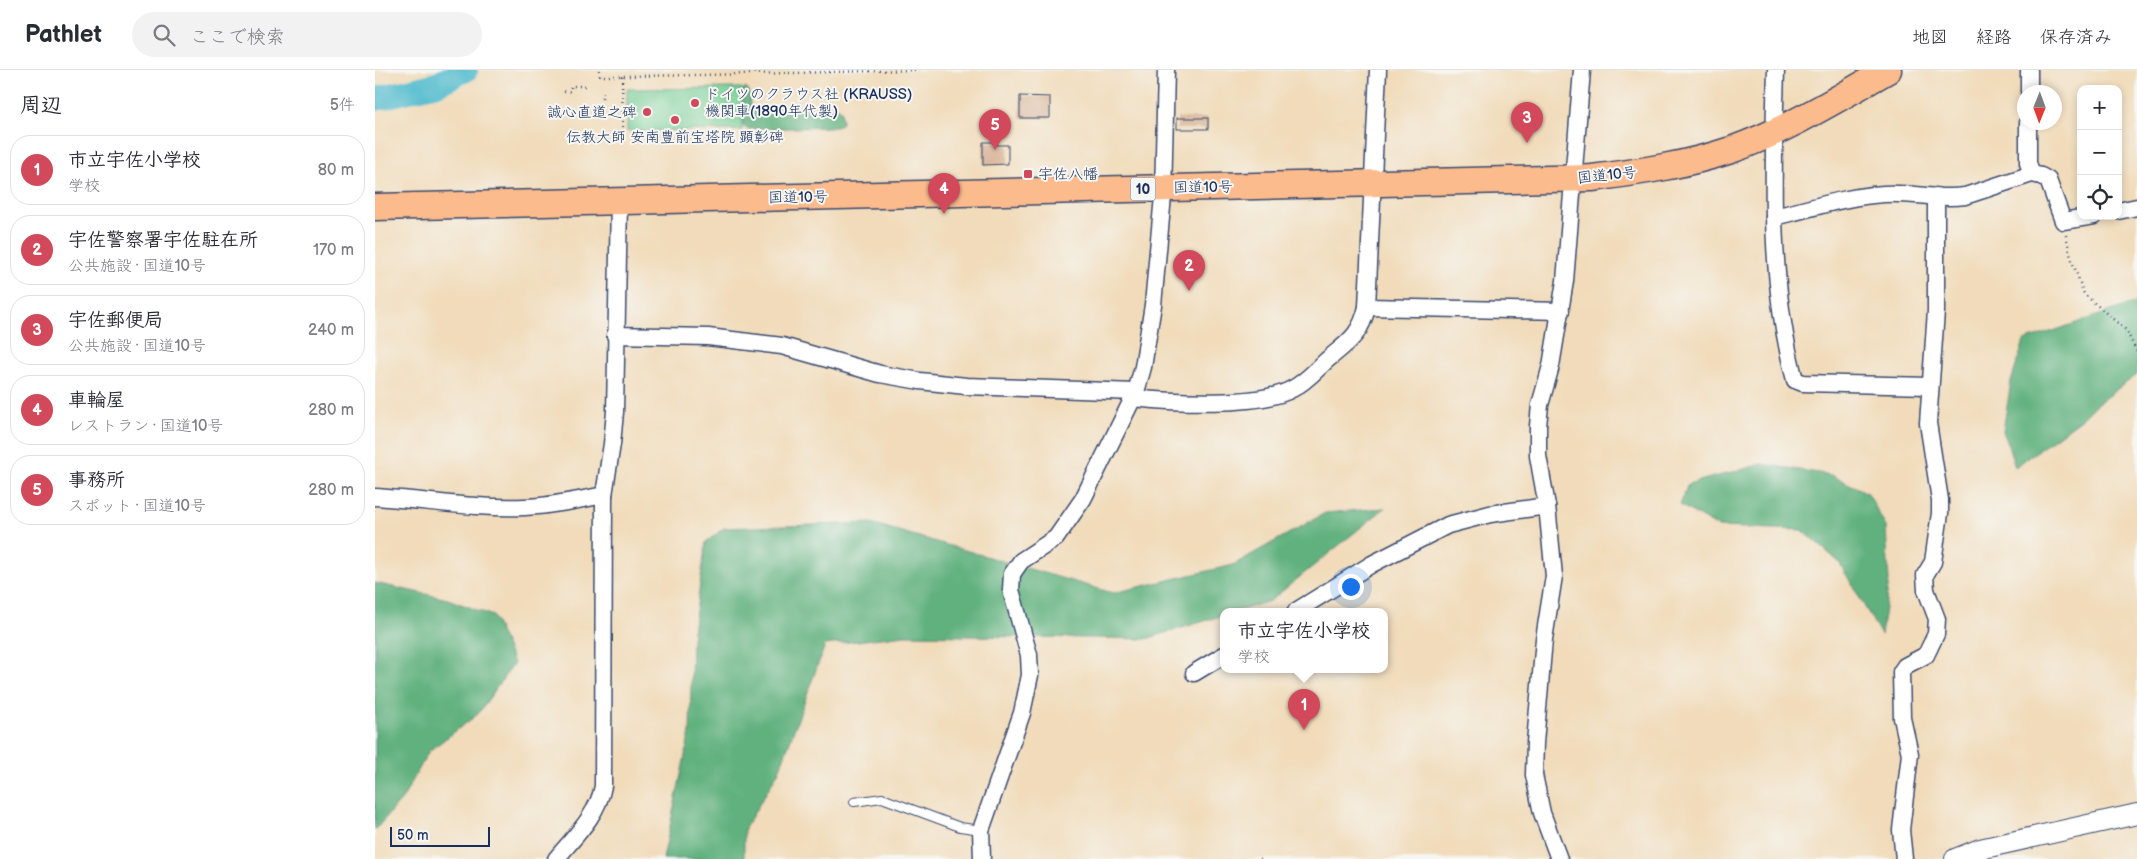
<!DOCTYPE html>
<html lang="ja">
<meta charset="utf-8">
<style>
body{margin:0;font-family:"Balsamiq Sans","Klee One",sans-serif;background:#f2f2f3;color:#2b2b33}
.controls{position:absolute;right:15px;top:15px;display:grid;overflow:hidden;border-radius:10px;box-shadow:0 2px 8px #0003}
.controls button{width:45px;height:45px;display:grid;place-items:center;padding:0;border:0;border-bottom:1px solid #e1e1e2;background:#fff;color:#2b2b33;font:25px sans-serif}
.compass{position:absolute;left:1642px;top:15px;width:45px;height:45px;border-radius:50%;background:#fff;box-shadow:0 2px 8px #0003;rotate:181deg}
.scale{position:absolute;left:15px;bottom:12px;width:100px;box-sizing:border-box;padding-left:5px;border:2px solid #1b2f5e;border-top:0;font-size:14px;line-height:18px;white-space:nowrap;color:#1b2f5e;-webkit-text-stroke:4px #f6f6f2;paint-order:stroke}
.you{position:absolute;left:975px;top:516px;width:18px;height:18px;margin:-12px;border:4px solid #fff;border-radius:50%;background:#1a73e8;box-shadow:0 0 0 8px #1a73e833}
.badge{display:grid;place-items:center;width:32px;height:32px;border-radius:50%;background:#d1495b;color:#fff;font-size:16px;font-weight:700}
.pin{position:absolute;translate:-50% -41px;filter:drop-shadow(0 1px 2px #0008)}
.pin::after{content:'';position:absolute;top:26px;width:18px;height:15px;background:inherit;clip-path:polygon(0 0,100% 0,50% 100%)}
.popup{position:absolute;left:845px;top:538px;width:168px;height:65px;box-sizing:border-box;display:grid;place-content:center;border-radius:10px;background:#fff;filter:drop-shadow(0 1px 4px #0005);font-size:16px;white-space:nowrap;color:#7c7c81}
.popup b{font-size:19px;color:#2b2b33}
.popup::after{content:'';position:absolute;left:50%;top:100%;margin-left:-10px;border:10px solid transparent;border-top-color:#fff}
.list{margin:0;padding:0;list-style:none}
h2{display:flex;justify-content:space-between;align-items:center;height:65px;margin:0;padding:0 20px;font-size:21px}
h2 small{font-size:16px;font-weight:400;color:#7c7c81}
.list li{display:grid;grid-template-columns:32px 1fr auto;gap:15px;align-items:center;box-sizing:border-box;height:70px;margin:0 10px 10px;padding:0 10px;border:1px solid #e1e1e2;border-radius:20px}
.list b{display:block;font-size:19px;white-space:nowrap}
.list p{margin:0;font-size:16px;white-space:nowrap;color:#7c7c81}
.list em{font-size:16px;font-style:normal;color:#7c7c81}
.icon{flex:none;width:28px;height:28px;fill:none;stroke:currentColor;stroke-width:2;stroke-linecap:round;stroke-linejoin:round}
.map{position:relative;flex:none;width:1762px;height:789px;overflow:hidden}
header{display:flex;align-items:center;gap:30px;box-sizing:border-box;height:70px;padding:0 25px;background:#fff;border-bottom:1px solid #e1e1e2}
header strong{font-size:24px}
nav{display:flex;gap:28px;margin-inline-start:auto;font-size:18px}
.search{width:350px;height:45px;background:#f2f2f3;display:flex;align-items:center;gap:12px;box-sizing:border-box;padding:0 18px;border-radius:28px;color:#7c7c81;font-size:19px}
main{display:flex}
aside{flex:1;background:#fff}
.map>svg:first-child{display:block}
.green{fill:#76ce94;stroke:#487e79}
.forest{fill:#60b17e;stroke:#3e706e}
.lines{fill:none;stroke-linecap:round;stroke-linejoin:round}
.river{stroke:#51bbce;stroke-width:24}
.building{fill:#d7b092}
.service-casing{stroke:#3b496c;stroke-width:10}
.minor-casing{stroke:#3b496c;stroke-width:19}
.tertiary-casing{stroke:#3b496c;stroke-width:22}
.trunk-casing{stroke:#3b496c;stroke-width:29}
.path{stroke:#3b496c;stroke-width:2.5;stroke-dasharray:1 4;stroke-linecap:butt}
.service{stroke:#fff;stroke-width:8}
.minor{stroke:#fff;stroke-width:16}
.tertiary{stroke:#fff;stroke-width:20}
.trunk{stroke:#fbbb8d;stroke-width:26}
.poi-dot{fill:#d1495b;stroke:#f6f6f2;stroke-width:2}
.labels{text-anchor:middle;stroke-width:4;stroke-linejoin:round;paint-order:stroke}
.shield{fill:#f6f6f2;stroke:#5d6b8a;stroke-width:1}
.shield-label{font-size:14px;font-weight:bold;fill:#1b2f5e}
.poi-label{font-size:15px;fill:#1b2f5e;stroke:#f6f6f2;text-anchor:start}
.street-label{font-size:15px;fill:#1b2f5e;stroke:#f6f6f2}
</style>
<header>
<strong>Pathlet</strong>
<div class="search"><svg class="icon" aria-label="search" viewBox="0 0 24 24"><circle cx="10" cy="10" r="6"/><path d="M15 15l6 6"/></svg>ここで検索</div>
<nav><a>地図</a><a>経路</a><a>保存済み</a></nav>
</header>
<main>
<aside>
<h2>周辺<small>5件</small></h2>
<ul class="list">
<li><span class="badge">1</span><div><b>市立宇佐小学校</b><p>学校</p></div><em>80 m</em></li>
<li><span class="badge">2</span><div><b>宇佐警察署宇佐駐在所</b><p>公共施設 · 国道10号</p></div><em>170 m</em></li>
<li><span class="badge">3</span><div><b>宇佐郵便局</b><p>公共施設 · 国道10号</p></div><em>240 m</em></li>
<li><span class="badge">4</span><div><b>車輪屋</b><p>レストラン · 国道10号</p></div><em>280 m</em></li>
<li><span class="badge">5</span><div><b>事務所</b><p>スポット · 国道10号</p></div><em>280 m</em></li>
</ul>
</aside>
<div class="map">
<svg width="1762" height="789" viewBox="0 0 1762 789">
<rect width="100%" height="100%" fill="#f6f6f2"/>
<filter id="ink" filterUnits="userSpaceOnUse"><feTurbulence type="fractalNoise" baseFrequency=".02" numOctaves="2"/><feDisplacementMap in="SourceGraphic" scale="10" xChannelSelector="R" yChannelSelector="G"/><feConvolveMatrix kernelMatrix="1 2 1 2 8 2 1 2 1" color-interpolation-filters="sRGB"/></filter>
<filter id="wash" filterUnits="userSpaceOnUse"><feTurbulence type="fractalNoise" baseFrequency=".0096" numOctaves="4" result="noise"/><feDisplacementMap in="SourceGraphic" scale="20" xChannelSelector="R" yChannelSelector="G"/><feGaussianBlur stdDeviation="1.12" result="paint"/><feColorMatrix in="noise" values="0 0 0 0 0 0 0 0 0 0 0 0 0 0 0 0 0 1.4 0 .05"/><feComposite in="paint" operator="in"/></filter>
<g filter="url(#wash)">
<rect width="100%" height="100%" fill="#f1dbba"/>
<polygon class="green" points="367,18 367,60 252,61 252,19"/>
<g class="forest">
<polygon points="370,18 374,21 375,36 378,38 463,37 466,40 467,53 461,57 372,59 368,56 368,20"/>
<polygon points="1762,232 1762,305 1720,335 1705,350 1640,397 1628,361 1636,312 1649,271"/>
<polygon points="1387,394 1456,405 1493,423 1511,457 1514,511 1506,565 1464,492 1427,460 1343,457 1305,435 1313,414"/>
<polygon points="1010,438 895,531 863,541 849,541 849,545 771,569 530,565 450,575 404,701 369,760 369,789 288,789 315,662 317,569 331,472 349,458 496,453 738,523 858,495 950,443"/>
<polygon points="0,513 73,529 118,546 139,593 103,644 54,681 28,728 0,760"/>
</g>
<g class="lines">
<polyline class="river" points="0,29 62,14 91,0"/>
</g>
<g id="blocks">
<g class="building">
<polygon points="645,26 675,27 675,48 645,48"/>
<rect x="802" y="48" width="31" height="11"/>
<polygon points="608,72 622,72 622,75 633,75 633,94 608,95"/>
</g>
</g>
</g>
<g filter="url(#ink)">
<use href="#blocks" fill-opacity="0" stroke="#3b496c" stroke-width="1"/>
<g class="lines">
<defs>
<polyline id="service" points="479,732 507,728 585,757 606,760"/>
<g id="minor">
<path d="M1401 0C1398 103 1393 210 1420 310L1428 313 1555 316"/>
<polyline points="1654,22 1654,0"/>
<polyline points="1653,52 1653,93 1657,104"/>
<polyline points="1743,141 1762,137"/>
<path d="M1399 147C1435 139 1472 126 1509 124 1536 122 1563 130 1590 126L1657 104 1666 106 1673 110 1688 151 1719 146"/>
<polyline points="992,237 1186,241"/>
<polyline points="240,265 333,267 407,276 505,304 545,311 591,316 761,322"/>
<path d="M758 328C796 332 885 337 917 319 931 312 941 300 952 290 973 272 986 265 992 237L1003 0"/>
<path d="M0 427C50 430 100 439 150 437 177 436 203 430 229 425"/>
<polyline points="921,541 997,494 1073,455 1115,444 1172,436"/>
<polyline points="819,603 849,585"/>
<path d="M181 789C199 767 223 745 228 716L229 425 237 374 240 342 244 132"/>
<polyline points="607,789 606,760 647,643 655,605 654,585 636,520 637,504 646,491 681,468 708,429 761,322 768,297 778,235 788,126 791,0"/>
<polyline points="1184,789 1167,743 1159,705 1160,673 1169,569 1179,506 1172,436 1163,386 1163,356 1165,335 1176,296 1190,211 1207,0"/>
<polyline points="1529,789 1526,760 1535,684 1527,648 1526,602 1530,596 1551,585 1561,564 1562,549 1551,520 1550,505 1558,492 1565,443 1565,430 1553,353 1561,241 1561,126"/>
</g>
<polyline id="tertiary" points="1580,789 1605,779 1762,744"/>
<path id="trunk" d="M0 137 1217 108C1264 102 1311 95 1356 80 1412 60 1462 29 1513 0"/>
</defs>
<use href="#service" class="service-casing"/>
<use href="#minor" class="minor-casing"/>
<use href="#tertiary" class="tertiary-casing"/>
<use href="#trunk" class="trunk-casing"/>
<g class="path">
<path d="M224 0 225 6C331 6 438 2 544 0"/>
<polyline points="247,6 248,61"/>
<polyline points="189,22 196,21 196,16 211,16"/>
<polyline points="227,28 228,20"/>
<polyline points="1691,165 1696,188 1709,224 1751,260 1762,282"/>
<polyline points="885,789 887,789"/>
</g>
<use href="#service" class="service"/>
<use href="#minor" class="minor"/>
<use href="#tertiary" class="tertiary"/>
<use href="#trunk" class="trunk"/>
</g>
</g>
<g class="poi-dot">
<circle cx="320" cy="33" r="5"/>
<circle cx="272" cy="42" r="5"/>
<circle cx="300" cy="50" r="5"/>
<rect x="648" y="99" width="10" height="10" rx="2.5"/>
</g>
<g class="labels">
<rect class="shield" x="755.5" y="107.5" width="25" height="23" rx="4"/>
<g class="shield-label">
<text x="768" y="124">10</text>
</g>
<g class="poi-label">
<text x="330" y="29">ドイツのクラウス社 (KRAUSS)<tspan x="330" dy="17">機関車(1890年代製)</tspan></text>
<text x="262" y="47" text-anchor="end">誠心直道之碑</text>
<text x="300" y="72" text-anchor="middle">伝教大師 安南豊前宝塔院 顕彰碑</text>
<text x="663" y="109">宇佐八幡</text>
</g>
<g class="street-label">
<text transform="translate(1232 105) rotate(-6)" y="5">国道10号</text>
<text transform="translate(828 117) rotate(-1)" y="5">国道10号</text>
<text transform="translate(423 127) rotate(-1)" y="5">国道10号</text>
</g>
</g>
</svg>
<div class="controls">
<button>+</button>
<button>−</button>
<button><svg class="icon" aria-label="locate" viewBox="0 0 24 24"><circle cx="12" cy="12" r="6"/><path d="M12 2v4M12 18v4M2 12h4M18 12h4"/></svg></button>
</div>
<svg class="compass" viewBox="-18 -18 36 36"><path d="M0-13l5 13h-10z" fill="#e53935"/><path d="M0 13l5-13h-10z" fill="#7c7c81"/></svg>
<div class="scale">50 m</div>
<div class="you"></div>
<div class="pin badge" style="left:929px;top:660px">1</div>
<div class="popup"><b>市立宇佐小学校</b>学校</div>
<div class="pin badge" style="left:814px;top:221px">2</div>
<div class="pin badge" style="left:1152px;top:73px">3</div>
<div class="pin badge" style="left:569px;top:144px">4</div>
<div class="pin badge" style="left:620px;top:80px">5</div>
</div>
</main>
